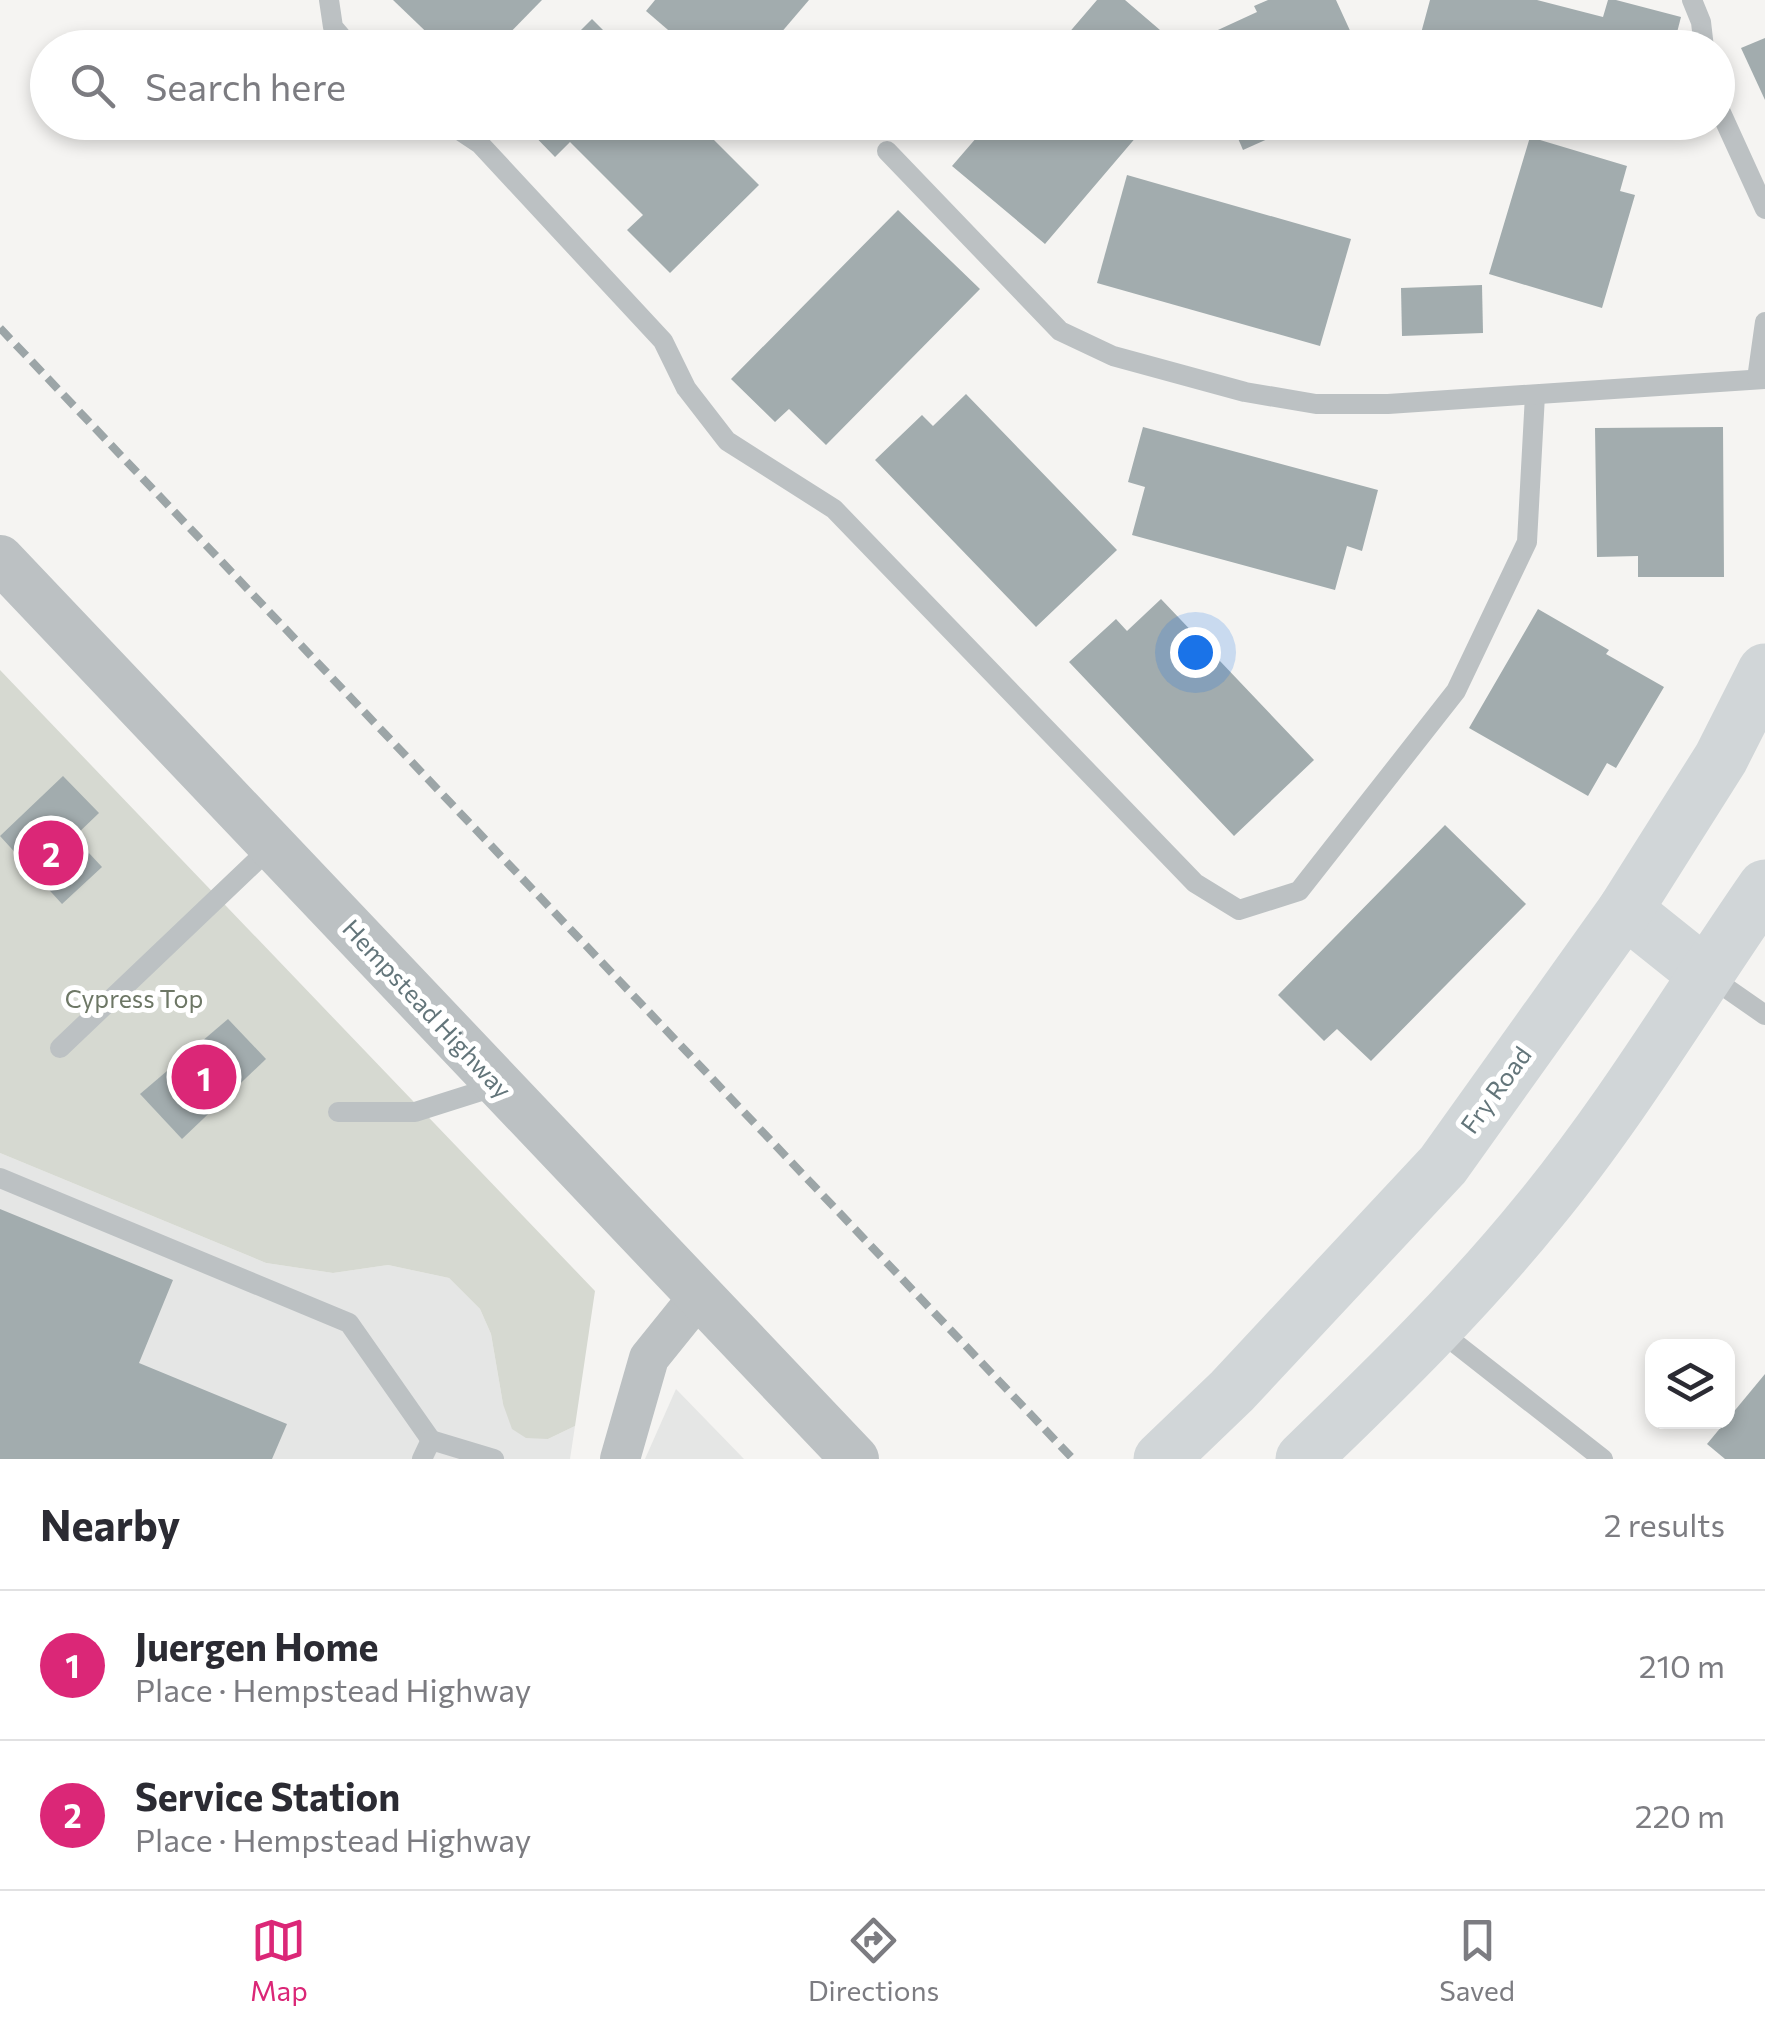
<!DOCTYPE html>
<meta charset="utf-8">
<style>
body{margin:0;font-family:Commissioner,sans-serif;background:#f7f7f7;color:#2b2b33}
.controls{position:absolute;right:30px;bottom:30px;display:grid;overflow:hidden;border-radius:20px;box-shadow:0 5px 15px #0003}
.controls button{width:90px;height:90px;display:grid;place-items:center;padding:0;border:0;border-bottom:2px solid #e1e1e2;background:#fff;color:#2b2b33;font:50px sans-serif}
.you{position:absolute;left:1195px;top:652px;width:35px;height:35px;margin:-25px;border:8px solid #fff;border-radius:50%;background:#1a73e8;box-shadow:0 0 0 15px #1a73e833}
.badge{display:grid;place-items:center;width:65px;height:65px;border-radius:50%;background:#db2777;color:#fff;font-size:32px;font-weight:700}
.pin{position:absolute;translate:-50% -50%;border:5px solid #fff;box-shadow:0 2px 10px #0006}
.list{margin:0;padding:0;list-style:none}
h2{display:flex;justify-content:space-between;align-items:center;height:130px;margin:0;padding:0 40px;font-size:42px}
h2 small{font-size:32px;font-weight:400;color:#7c7c81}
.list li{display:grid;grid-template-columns:65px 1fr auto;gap:30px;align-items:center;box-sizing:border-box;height:150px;padding:0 40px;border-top:2px solid #e1e1e2}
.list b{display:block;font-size:38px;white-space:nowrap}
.list p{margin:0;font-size:32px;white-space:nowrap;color:#7c7c81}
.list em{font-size:32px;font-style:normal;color:#7c7c81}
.icon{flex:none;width:55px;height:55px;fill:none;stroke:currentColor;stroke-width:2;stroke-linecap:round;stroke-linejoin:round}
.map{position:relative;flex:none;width:1765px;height:1459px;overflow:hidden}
.search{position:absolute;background:#fff;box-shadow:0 5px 15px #0003;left:30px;right:30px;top:30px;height:110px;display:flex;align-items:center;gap:25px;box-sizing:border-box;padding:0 35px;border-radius:55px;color:#7c7c81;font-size:38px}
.sheet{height:430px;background:#fff}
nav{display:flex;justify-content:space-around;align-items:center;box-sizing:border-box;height:140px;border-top:2px solid #e1e1e2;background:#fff;font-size:28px;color:#7c7c81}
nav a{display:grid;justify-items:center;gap:5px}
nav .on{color:#db2777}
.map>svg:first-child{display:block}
.built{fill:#e5e6e5}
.green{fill:#d6d9d1}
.building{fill:#a2acae}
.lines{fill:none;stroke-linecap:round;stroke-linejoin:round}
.service{stroke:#bcc1c3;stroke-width:20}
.minor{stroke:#bcc1c3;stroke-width:40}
.tertiary{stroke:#bcc1c3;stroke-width:48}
.secondary{stroke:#d1d6d8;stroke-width:55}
.rail{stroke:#9ca5a7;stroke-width:8;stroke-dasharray:15 8;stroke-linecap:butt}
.labels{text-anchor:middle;stroke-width:10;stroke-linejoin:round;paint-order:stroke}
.park-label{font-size:25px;fill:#6d7765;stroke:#fff}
.street-label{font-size:25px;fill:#63757a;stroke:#fff}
</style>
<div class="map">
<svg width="1765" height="1459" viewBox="0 0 1765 1459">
<rect width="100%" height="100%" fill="#f5f4f2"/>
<g class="built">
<polygon points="0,1153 266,1263 333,1273 388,1265 449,1278 480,1309 491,1334 503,1404 548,1439 575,1426 570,1459 0,1459"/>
<polygon points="676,1389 744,1459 645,1459"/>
</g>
<polygon class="green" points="0,670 595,1291 575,1426 548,1439 526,1438 512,1429 503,1404 491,1334 480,1309 449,1278 388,1265 333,1273 266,1263 0,1153"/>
<g class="building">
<polygon points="393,0 542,0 495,48 443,48"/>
<polygon points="655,0 809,0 768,48 689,48 646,11"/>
<polygon points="1097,0 1125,0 1181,48 1073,48 1076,43 1067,35"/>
<polygon points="1268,0 1336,0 1358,48 1197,48 1194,41 1257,12 1254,6"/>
<polygon points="1430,0 1537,0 1603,17 1608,0 1616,0 1681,17 1673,48 1417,48"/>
<polygon points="592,19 621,48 563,48"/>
<polygon points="1765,38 1765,100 1741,48"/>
<polygon points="521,122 696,122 759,185 670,273 627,230 643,215 570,142 555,157"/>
<polygon points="990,122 1008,123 1149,122 1045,244 952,166"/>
<polygon points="1231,122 1305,122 1243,150"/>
<polygon points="1613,122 1653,122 1650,134"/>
<polygon points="1530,137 1627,166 1620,191 1635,195 1602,308 1489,274"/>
<polygon points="1127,175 1351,239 1320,346 1097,283"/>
<polygon points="898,210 980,289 826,445 789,409 775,422 731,379"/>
<polygon points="1482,285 1483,333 1402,336 1401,288"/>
<polygon points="966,394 1117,550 1036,627 875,460 922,415 933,426"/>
<polygon points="1143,427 1378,490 1362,551 1347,546 1335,590 1132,535 1145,487 1128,482"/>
<polygon points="1723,427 1724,577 1638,577 1638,556 1597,557 1595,428"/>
<polygon points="1161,599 1314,760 1234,836 1069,662 1116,619 1127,631"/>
<polygon points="1538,609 1609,650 1606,654 1664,687 1616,768 1607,763 1588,796 1469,728"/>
<polygon points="63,776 99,813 74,837 102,867 62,904 0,836"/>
<polygon points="1445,825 1526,904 1371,1061 1337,1029 1324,1041 1278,995"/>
<polygon points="228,1019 266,1059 182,1139 140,1094"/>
<polygon points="0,1209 173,1280 139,1363 287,1424 272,1459 0,1459"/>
<polygon points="1765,1374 1765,1459 1725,1459 1707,1444"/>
</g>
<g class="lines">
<g class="service">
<polyline points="329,0 333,27 351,48"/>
<polyline points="1692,0 1701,22 1704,48"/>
<polyline points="1718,106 1765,209"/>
<polyline points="447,122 480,144 663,341 686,388 727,441 834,509 1195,883 1239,910 1299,891 1456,691 1527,542 1535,395"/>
<polyline points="887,151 1060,331 1113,356 1245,392 1316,404 1388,404 1765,379"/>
<polyline points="1757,379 1765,322"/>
<polyline points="1709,976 1765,1015"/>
<polyline points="60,1048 272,846"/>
<polyline points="338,1112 415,1112 497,1086"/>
<polyline points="0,1178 349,1323 431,1440"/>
<polyline points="1437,1329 1603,1459"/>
<polyline points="422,1459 431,1440 494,1459"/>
</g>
<polyline class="minor" points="620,1459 649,1358 699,1296"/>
<polyline class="tertiary" points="0,559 855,1459"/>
<g class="secondary">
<polyline points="1625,910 1705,974"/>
<polyline points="1161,1459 1232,1391 1443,1165 1625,910 1721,758 1765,671"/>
<path d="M1303 1459C1385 1380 1467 1300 1539 1211 1623 1109 1690 995 1765 887"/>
</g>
<polyline class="rail" points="0,328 1073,1459"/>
</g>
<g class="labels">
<g class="park-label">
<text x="134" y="1008">Cypress Top</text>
</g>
<g class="street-label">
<text transform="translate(427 1009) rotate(47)" y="9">Hempstead Highway</text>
<text transform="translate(1496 1090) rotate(-54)" y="9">Fry Road</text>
</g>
</g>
</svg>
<div class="controls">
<button><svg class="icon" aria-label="layers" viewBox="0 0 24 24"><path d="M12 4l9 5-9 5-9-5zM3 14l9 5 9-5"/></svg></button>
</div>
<div class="you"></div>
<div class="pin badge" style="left:204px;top:1077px">1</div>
<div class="pin badge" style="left:51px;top:853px">2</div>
<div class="search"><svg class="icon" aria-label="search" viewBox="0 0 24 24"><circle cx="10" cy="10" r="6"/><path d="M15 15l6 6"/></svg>Search here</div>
</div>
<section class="sheet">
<h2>Nearby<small>2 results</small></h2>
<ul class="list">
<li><span class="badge">1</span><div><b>Juergen Home</b><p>Place · Hempstead Highway</p></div><em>210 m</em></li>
<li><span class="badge">2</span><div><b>Service Station</b><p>Place · Hempstead Highway</p></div><em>220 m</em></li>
</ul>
</section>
<nav>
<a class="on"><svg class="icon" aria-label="map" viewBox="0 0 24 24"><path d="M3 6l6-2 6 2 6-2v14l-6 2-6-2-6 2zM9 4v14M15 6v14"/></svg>Map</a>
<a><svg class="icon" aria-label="directions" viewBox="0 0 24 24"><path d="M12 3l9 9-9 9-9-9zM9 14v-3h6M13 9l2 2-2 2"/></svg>Directions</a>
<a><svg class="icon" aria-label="saved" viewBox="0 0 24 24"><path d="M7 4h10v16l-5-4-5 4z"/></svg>Saved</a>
</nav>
